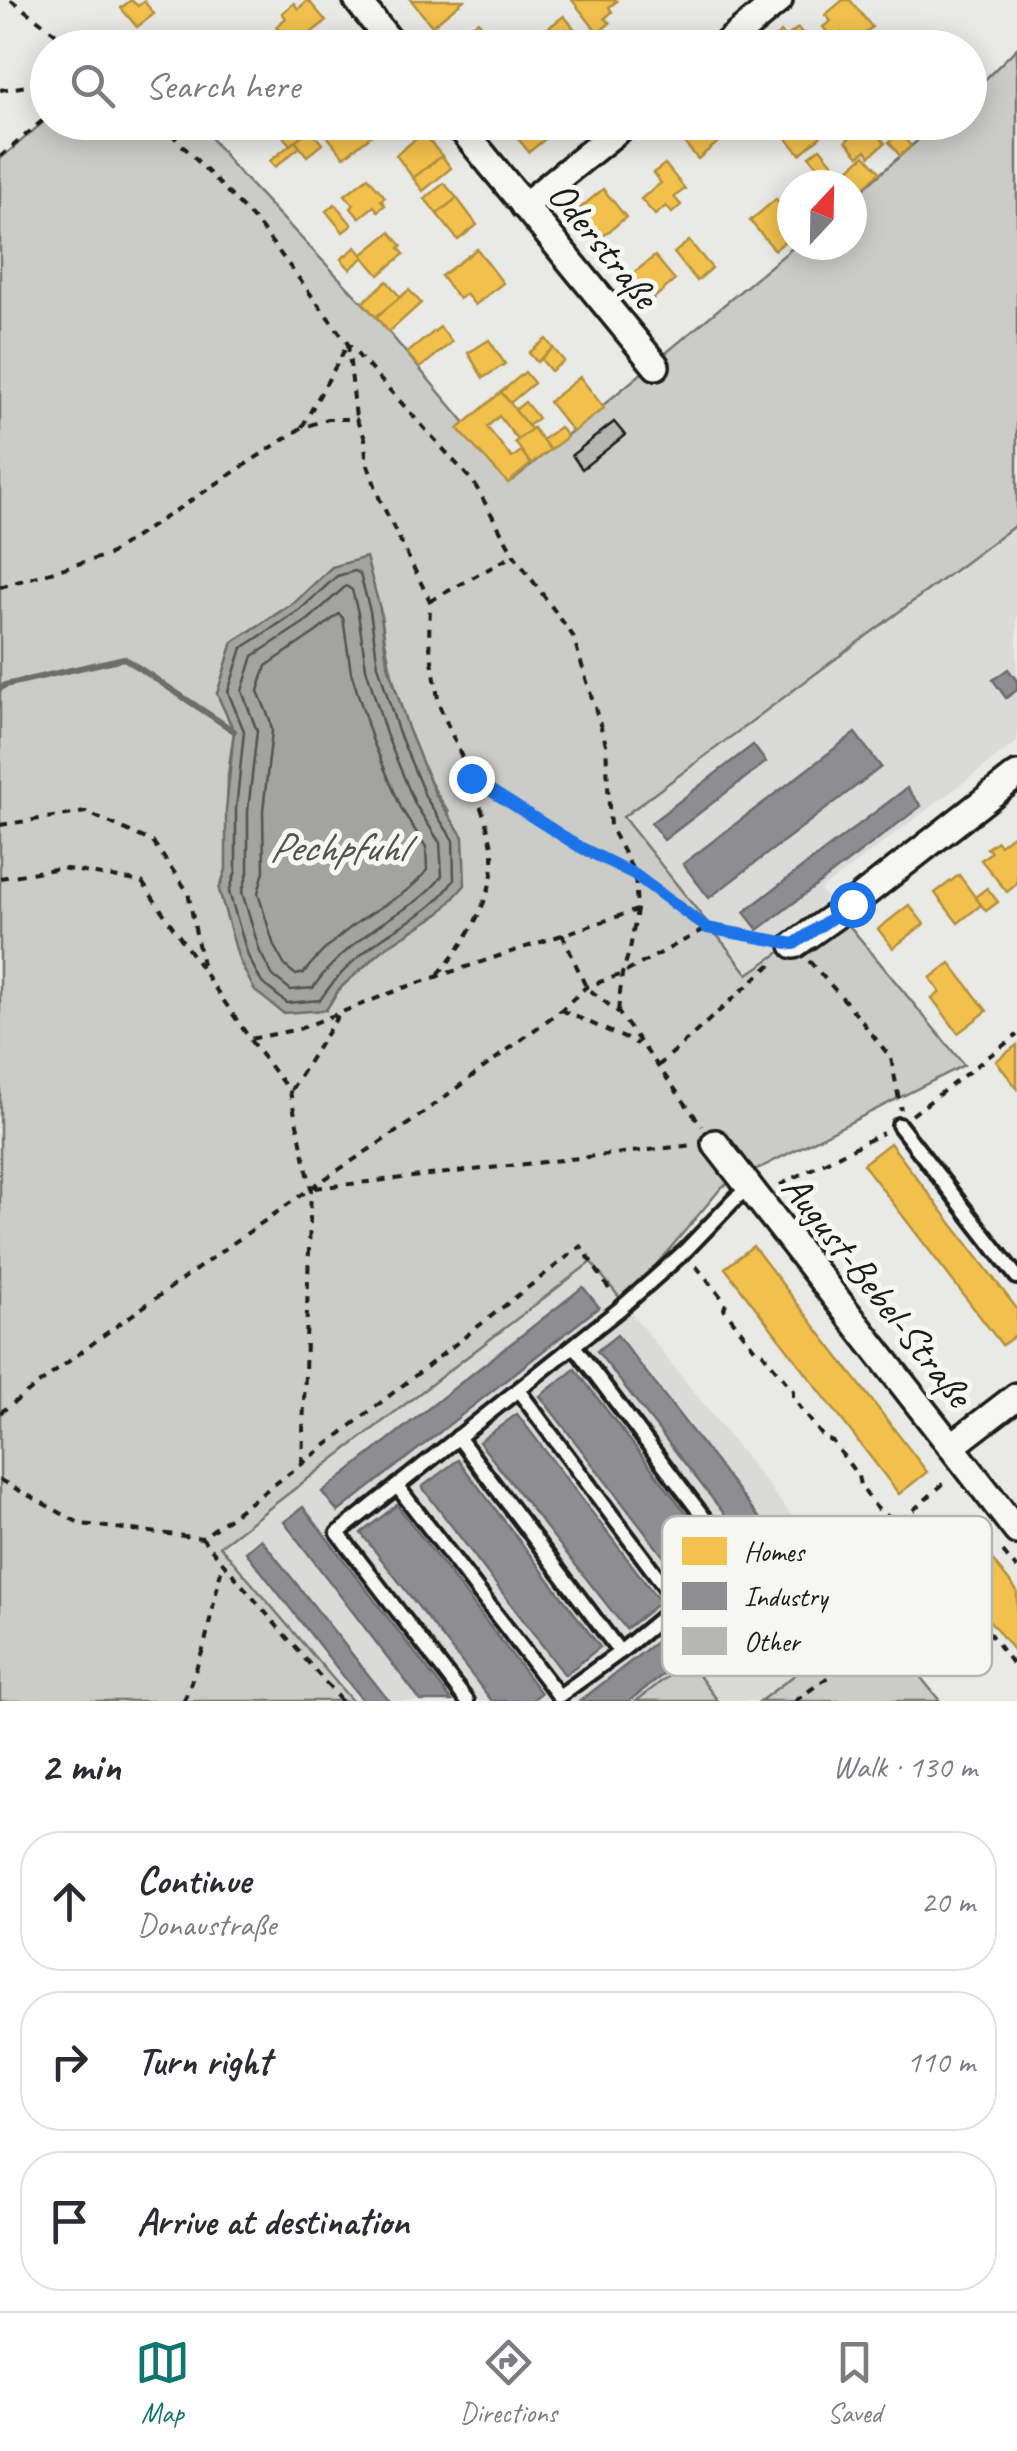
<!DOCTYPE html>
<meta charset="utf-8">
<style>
body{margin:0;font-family:Caveat,sans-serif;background:#f7f7f7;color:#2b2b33}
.compass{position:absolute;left:777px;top:170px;width:90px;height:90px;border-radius:50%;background:#fff;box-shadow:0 5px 25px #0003;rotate:22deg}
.stop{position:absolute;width:30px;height:30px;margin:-22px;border:8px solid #1a73e8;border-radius:50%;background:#fff}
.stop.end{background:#1a73e8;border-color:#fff;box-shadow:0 2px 10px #0008}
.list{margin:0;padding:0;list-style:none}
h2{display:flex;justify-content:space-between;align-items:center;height:130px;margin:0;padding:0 40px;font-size:42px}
h2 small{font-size:32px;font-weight:400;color:#7c7c81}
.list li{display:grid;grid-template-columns:65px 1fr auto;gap:30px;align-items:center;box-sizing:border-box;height:140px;margin:0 20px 20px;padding:0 20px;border:2px solid #e1e1e2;border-radius:40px}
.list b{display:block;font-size:38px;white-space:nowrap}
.list p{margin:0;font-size:32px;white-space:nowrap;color:#7c7c81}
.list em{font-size:32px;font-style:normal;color:#7c7c81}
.icon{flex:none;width:55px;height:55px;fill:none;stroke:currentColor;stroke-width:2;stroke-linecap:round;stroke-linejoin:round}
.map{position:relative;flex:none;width:1017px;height:1701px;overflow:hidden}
.search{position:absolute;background:#fff;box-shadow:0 5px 25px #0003;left:30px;right:30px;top:30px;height:110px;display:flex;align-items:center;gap:25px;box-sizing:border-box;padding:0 35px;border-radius:55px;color:#7c7c81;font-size:38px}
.sheet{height:610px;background:#fff}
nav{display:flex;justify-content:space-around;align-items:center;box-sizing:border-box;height:140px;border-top:2px solid #e1e1e2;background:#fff;font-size:28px;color:#7c7c81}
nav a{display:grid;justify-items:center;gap:5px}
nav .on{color:#0f766e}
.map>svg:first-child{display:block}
.built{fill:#dadad6}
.green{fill:#cbcbc7;stroke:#747472;stroke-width:2.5;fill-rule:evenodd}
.water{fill:#a3a3a1;stroke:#6d6d6c;stroke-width:2.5}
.homes{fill:#f2c14e;stroke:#b2903f;stroke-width:2.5}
.industry{fill:#8d8d92;stroke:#6b6b6f;stroke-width:2.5}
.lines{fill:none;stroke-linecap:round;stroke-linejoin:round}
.shore{stroke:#525251;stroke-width:2.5}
.stream{stroke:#6d6d6c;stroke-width:6}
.building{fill:#b6b6b3;stroke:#1c1c1c;stroke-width:2.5}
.lane-casing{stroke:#1c1c1c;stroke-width:20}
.street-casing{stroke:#1c1c1c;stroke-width:32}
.path{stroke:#1c1c1c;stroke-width:4;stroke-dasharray:8 8;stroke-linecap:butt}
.lane{stroke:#f6f6f2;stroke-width:12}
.street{stroke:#f6f6f2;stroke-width:25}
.route{stroke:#1a73e8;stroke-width:12}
.labels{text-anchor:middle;stroke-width:10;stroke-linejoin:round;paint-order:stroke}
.street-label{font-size:40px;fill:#1c1c1c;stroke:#f6f6f2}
.water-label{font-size:42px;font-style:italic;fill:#525251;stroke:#f6f6f2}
.key{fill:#f6f6f2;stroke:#b5b5b2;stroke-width:2.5}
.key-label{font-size:28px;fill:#1c1c1c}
</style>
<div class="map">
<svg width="1017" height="1701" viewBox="0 0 1017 1701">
<rect width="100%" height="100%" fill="#e9e9e5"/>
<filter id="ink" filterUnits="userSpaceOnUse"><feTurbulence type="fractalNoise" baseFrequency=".01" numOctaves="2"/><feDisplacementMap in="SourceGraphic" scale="20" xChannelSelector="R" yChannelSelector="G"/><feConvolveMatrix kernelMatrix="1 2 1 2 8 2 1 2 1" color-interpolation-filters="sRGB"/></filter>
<g filter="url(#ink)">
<g class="built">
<polygon points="1017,524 1017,742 820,890 838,912 748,975 623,817"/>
<polygon points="591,1262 872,1617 760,1701 718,1701 688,1662 636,1701 352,1701 220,1546"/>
</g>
<g class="green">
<path d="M1017 48V524L623 817 748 974 838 912 964 1065 722 1187 624 1303 591 1262 220 1546 352 1701H0V159L47 119 48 122 193 123 208 134 233 166 376 317 513 480 796 245H852V199L937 123 970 122V94ZM332 567 380 609C389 675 409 757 449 812L440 913 385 948 339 989 326 1010 219 890 226 870 228 774 234 731 217 694 233 642 295 602Z"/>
<polygon points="872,1617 940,1701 760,1701"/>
<polygon points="688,1661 718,1701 636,1701"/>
</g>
<polygon class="water" points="366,557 380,609 387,662 408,728 435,794 463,837 465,885 440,913 385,948 339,989 326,1010 283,1013 255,991 239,960 219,890 226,870 226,810 234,731 217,694 233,642 295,602 332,567"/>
<g class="homes">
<polygon points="131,0 138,6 144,1 154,14 137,27 121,8"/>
<polygon points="308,0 326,21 292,48 276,27 286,18 282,13 294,3 298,9"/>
<polygon points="411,0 464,0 432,26"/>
<polygon points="572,0 616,0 617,1 609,7 612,12 605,18 610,23 598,33"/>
<polygon points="843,0 850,0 872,27 852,45 841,33 833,39 823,27 831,21 825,15"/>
<polygon points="564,16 577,32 557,48 543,48 535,38"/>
<polygon points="478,21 486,31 467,48 460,48 456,41"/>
<polygon points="798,28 814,48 766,48 764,46 781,32 785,38"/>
<polygon points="297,122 300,122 307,131 290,145 282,135"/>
<polygon points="343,122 363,122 372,135 344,157 327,136"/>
<polygon points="517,122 540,122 550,135 529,152 510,129"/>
<polygon points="684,122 710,122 723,138 698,159 674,131"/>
<polygon points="798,122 810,122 821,136 800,154 784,135"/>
<polygon points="868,122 885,143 870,156 866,150 859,156 846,141"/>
<polygon points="310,129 322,144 307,156 295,141"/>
<polygon points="423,133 442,156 413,178 396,155"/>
<polygon points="900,133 911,146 900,156 889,142"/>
<polygon points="295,141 300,147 275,167 270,161"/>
<polygon points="820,148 834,165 824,173 809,156"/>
<polygon points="865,155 880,172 863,188 848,170"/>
<polygon points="442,156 451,168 423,191 413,178"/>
<polygon points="665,164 685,189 674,197 681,205 672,213 666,206 655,215 641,199 661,183 653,173"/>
<polygon points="368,177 385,197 381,200 385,205 378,211 374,206 359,218 351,208 354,205 345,195"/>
<polygon points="444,183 457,198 437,214 425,199"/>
<polygon points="603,189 626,217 601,238 578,210"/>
<polygon points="457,198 477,225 458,240 437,214"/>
<polygon points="776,199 792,218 792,235 775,250 750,221"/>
<polygon points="335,204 352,225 343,232 326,211"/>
<polygon points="390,232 402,246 399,248 404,254 379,275 362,255"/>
<polygon points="689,241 712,268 697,281 674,253"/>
<polygon points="356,247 364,257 350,269 341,259"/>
<polygon points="477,249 503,283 475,305 466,294 459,299 441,276"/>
<polygon points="655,256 675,280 647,304 626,279"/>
<polygon points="387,281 400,297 376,317 363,302"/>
<polygon points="409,290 421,303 389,332 376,317"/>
<polygon points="440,327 452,342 420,368 407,353"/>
<polygon points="546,339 553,348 537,362 529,353"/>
<polygon points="489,340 505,364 483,378 468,353"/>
<polygon points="553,348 564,361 551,371 541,359"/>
<polygon points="525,372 534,383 510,403 501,392"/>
<polygon points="580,377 604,408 573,432 549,402"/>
<polygon points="501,392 532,430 518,440 499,416 487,427 512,458 521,451 531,464 508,483 458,429"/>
<polygon points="525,402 538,418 528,426 515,410"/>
<polygon points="560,427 567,437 550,450 542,440"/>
<polygon points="533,428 550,450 531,464 515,442"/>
<polygon points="1014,834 1017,839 1017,884 1007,892 981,860 991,852 987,848 997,841 1000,845"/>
<polygon points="959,875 981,905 958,923 935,893"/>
<polygon points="987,888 998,902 986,911 975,897"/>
<polygon points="909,905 924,924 893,948 878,929"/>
<polygon points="950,963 987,1011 958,1033 932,998 940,992 930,978"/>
<polygon points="1017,1045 1017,1088 996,1061"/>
<polygon points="890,1143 1017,1309 1017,1334 1002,1345 863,1164"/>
<polygon points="753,1246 927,1472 899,1494 725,1268"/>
<polygon points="971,1533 1017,1591 1017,1655 940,1558"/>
</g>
<g class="industry">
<polygon points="1008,669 1017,681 1017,690 1006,698 993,680"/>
<polygon points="855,733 881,767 709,898 683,864"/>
<polygon points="753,745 766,762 664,840 651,823"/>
<polygon points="907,788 921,806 758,930 744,912"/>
<polygon points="583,1287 599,1307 338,1512 322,1492"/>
<polygon points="617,1335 792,1560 772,1575 597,1351"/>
<polygon points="575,1369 719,1556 684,1583 540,1396"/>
<polygon points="517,1414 660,1602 626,1629 479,1442"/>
<polygon points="458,1460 600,1647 565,1675 422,1487"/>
<polygon points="397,1505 541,1693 531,1701 492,1701 361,1533"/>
<polygon points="303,1507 452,1701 421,1701 284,1522"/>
<polygon points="261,1539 389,1701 363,1701 246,1552"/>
<polygon points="724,1589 742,1613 629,1701 580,1701"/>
</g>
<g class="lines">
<g class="shore">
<path d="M355 571 360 574 370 611 378 665 398 731 426 798 453 840 454 880C432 912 411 918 381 939 358 956 336 976 320 1000L287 1003 262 983 248 956 229 892 236 871V810L244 731 228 692 242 648 300 610 337 576Z"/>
<path d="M346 586 352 590 358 613 366 668 386 734 415 804 440 843 442 876C422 903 397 911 371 931 350 947 327 966 313 988L291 990 273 976 260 952 242 892 248 873V811L257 731 242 691 253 656 308 620Z"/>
<path d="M339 614 343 618 351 672 372 739 402 810 426 847 427 870C413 890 390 901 370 914 349 927 318 953 304 973L296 975 285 966 274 946 258 893 264 871 263 811 272 731 270 720 258 691 266 666 316 632Z"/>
</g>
<polyline class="stream" points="0,689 5,685 124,658 234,731"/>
</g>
<polygon class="building" points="614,422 625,435 582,469 572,455"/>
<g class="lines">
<defs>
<g id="lane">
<polyline points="899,1125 1017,1277"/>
<polyline points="574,1346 733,1556 735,1577"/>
<polyline points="518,1390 678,1604 733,1556"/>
<polyline points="458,1437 620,1652 678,1604"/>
<polyline points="397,1486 559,1696 620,1652"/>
<polyline points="467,1701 338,1533 621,1308 685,1251 736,1198 751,1187"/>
</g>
<g id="street">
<polyline points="357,0 395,48"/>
<polyline points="721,48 779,0"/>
<polyline points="456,122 656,366"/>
<polyline points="524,206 628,122"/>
<polyline points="794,945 852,904 1017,775"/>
<polyline points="715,1143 1017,1531"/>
<polyline points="952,1446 1017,1396"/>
</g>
</defs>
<use href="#lane" class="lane-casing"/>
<use href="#street" class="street-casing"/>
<g class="path">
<polyline points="11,0 75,48"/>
<polyline points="0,90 48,83"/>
<polyline points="160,122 258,224 348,344 474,483 514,555 573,636 606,744 610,827 635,874 707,928"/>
<polyline points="0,157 48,116"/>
<polyline points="348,344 356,418"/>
<polyline points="302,427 348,344"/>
<polyline points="0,587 108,555 301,428 328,419 356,419 365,438 366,459 380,500 430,601 429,641 439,705 471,778 580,847 635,874 637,910 630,949 622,974 618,1012"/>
<polyline points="430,601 514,555"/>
<polyline points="0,825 86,812 153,842 188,892 202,965"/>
<polyline points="0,878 61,868 142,882 250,1039 299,1029 403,988 637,910"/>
<polyline points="562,934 586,987 618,1012 702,1126"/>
<polyline points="809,961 847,1003 891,1058 901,1110"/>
<path d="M438 974C465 945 500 889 492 847 488 824 478 801 471 778"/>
<polyline points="561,1010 638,1044"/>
<polyline points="250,1040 290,1092 311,1188 302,1464"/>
<polyline points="658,1066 777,959"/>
<polyline points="291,1090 339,1014"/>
<polyline points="912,1115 1017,1035"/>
<polyline points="780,1185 883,1133"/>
<polyline points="315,1188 693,1145"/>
<polyline points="696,1266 726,1303 724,1309 755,1349 763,1353 793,1391 793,1398 824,1438 833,1442 858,1476 860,1485 875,1506 884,1515 903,1519 949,1479"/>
<polyline points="0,1413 108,1332 311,1188 411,1122 561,1010 586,987 622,974 707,928 772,940"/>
<polyline points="0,1480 81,1524 202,1538"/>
<polyline points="911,1529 1017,1670"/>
<polyline points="1003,1552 1017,1569"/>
<polyline points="184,1701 204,1647 223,1562"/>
<polyline points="341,1701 202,1538 302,1464 581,1246 611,1292"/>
<polyline points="795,1701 877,1642 854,1612"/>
</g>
<use href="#lane" class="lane"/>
<use href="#street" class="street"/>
</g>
</g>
<g class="lines" filter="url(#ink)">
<polyline class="route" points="471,778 580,847 634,874 707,928 794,944 852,904"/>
</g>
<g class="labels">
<g class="street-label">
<text transform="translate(604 244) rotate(51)" y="14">Oderstraße</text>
<text transform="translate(878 1290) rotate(52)" y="14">August-Bebel-Straße</text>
</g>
<g class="water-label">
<text x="337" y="861">Pechpfuhl</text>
</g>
</g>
<rect x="662" y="1516" width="330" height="160" rx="15" class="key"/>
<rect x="682" y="1537" width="45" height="28" fill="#f2c14e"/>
<rect x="682" y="1582" width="45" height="28" fill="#8d8d92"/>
<rect x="682" y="1627" width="45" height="28" fill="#b6b6b3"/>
<g class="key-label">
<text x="744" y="1561">Homes</text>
<text x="744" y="1606">Industry</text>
<text x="744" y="1651">Other</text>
</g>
</svg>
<svg class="compass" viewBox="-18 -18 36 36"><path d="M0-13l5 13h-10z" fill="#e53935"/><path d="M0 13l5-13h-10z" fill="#7c7c81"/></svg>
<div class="stop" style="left:852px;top:904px"></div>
<div class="stop end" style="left:471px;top:778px"></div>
<div class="search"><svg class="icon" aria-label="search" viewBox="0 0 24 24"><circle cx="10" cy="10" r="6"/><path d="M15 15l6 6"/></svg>Search here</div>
</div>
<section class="sheet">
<h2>2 min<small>Walk · 130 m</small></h2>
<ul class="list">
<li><svg class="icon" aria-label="ahead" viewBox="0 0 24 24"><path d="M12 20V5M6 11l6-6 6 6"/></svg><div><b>Continue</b><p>Donaustraße</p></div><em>20 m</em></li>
<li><svg class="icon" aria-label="right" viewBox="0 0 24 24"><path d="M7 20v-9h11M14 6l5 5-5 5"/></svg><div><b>Turn right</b></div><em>110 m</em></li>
<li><svg class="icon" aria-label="arrive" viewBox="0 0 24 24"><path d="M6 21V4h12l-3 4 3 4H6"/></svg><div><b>Arrive at destination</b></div></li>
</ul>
</section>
<nav>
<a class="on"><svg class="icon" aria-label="map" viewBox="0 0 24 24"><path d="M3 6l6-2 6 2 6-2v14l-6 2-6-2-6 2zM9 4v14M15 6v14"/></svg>Map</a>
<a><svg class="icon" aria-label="directions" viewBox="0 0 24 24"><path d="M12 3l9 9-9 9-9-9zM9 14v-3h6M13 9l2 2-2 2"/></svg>Directions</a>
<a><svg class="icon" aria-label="saved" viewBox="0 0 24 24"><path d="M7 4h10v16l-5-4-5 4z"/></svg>Saved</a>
</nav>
